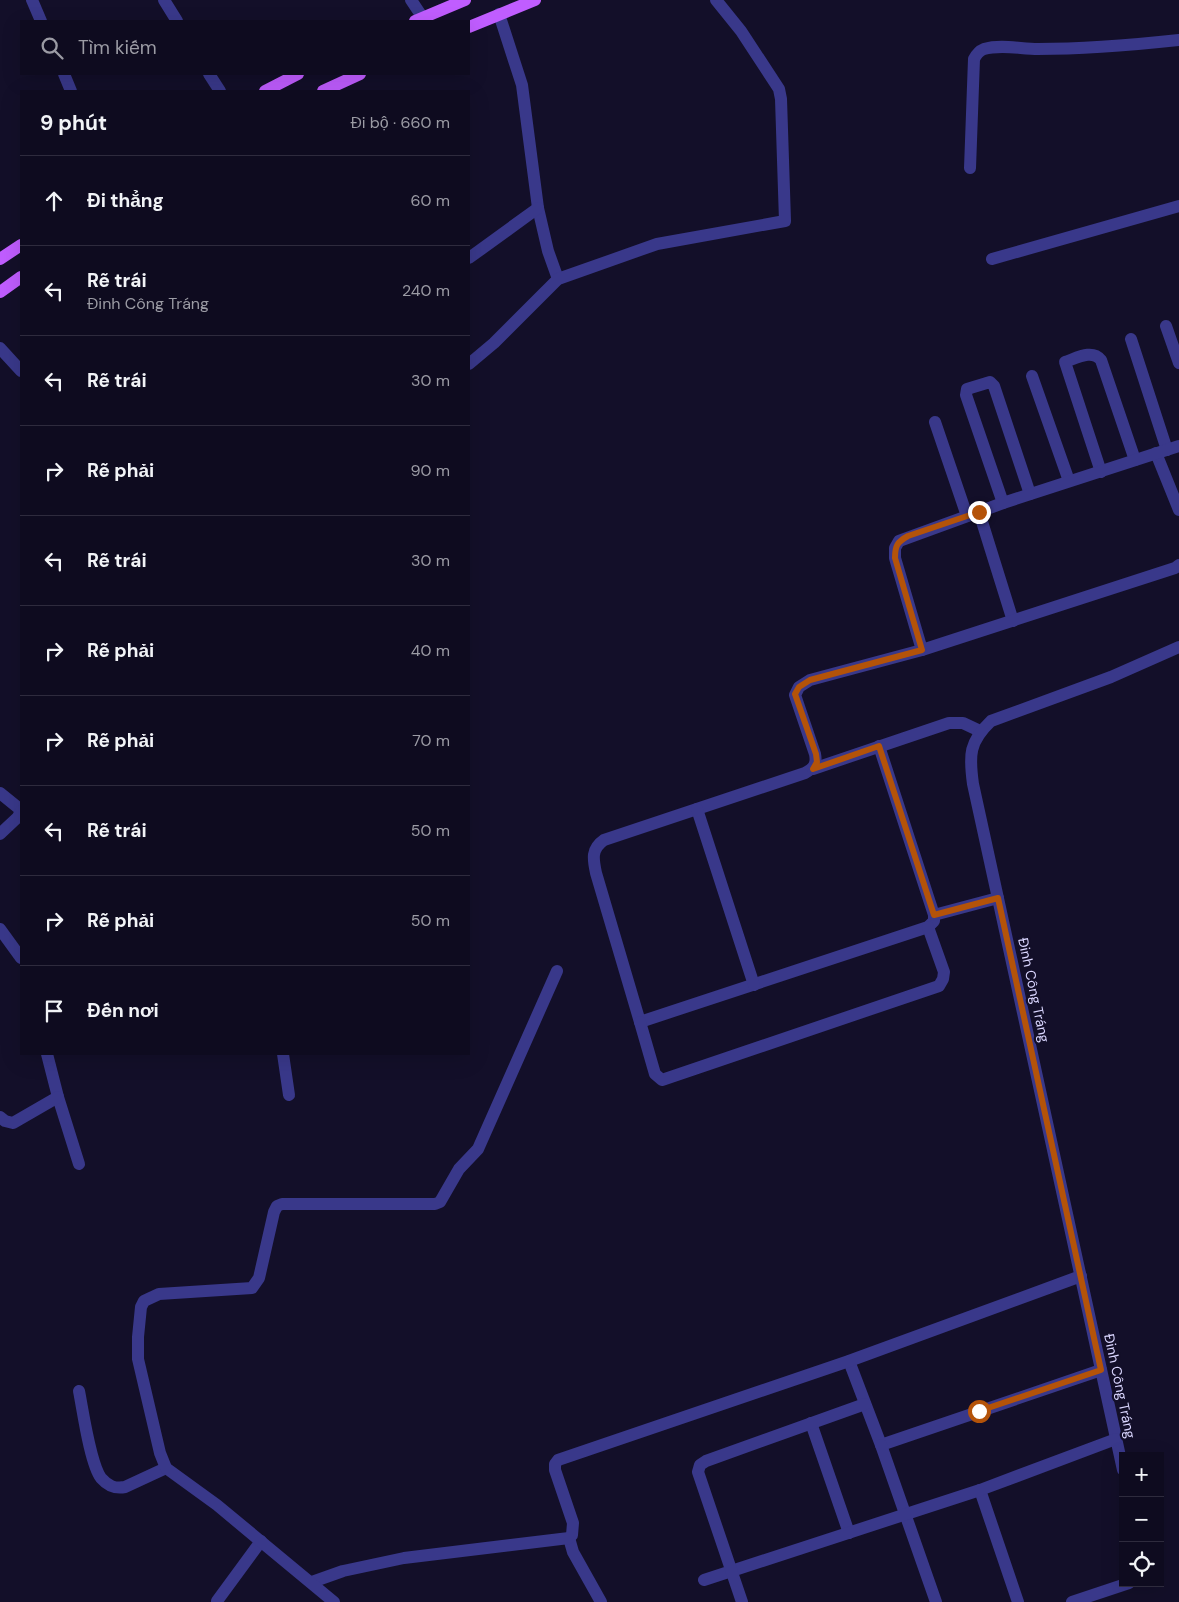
<!DOCTYPE html>
<html lang="vi">
<meta charset="utf-8">
<style>
body{margin:0;font-family:"DM Sans",sans-serif;background:#1c192c;color:#f1f3f6}
.controls{position:absolute;right:15px;bottom:15px;display:grid;overflow:hidden;border-radius:0px;box-shadow:0 5px 20px #0002}
.controls button{width:45px;height:45px;display:grid;place-items:center;padding:0;border:0;border-bottom:1px solid #2e2b3d;background:#0e0b1f;color:#f1f3f6;font:25px sans-serif}
.stop{position:absolute;width:15px;height:15px;margin:-11px;border:4px solid #b45309;border-radius:50%;background:#fff}
.stop.end{background:#b45309;border-color:#fff;box-shadow:0 1px 5px #0008}
.list{margin:0;padding:0;list-style:none}
h2{display:flex;justify-content:space-between;align-items:center;height:65px;margin:0;padding:0 20px;font-size:21px}
h2 small{font-size:16px;font-weight:400;color:#9b9ba4}
.list li{display:grid;grid-template-columns:32px 1fr auto;gap:15px;align-items:center;box-sizing:border-box;height:90px;padding:0 20px;border-top:1px solid #2e2b3d}
.list b{display:block;font-size:19px;white-space:nowrap}
.list p{margin:0;font-size:16px;white-space:nowrap;color:#9b9ba4}
.list em{font-size:16px;font-style:normal;color:#9b9ba4}
.icon{flex:none;width:28px;height:28px;fill:none;stroke:currentColor;stroke-width:2;stroke-linecap:round;stroke-linejoin:round}
.map{position:relative;flex:none;width:1179px;height:1602px;overflow:hidden}
.search{position:absolute;background:#0e0b1f;box-shadow:0 5px 20px #0002;left:20px;top:20px;width:450px;height:55px;display:flex;align-items:center;gap:12px;box-sizing:border-box;padding:0 18px;border-radius:0px;color:#9b9ba4;font-size:19px}
.panel{position:absolute;background:#0e0b1f;box-shadow:0 5px 20px #0002;left:20px;top:90px;width:450px;height:965px;border-radius:0px}
.map>svg:first-child{display:block}
.lines{fill:none;stroke-linecap:round;stroke-linejoin:round}
.minor{stroke:#39388a;stroke-width:12}
.major{stroke:#c05dff;stroke-width:12}
.route{stroke:#b45309;stroke-width:6}
.labels{text-anchor:middle;stroke-width:4.5;stroke-linejoin:round;paint-order:stroke}
.street-label{font-size:14px;fill:#dad6ff;stroke:#130f29}
</style>
<div class="map">
<svg width="1179" height="1602" viewBox="0 0 1179 1602">
<rect width="100%" height="100%" fill="#130f29"/>
<g class="lines">
<g class="minor">
<polyline points="32,0 41,21"/>
<polyline points="164,0 177,21"/>
<polyline points="411,0 423,18"/>
<polyline points="499,14 522,85 538,208 548,251 558,279"/>
<polyline points="64,74 71,91"/>
<polyline points="209,74 220,91"/>
<path d="M970 168 974 59C976 55 979 51 984 49 1001 44 1021 49 1038 49 1085 49 1132 45 1179 40"/>
<polyline points="469,258 538,208"/>
<polyline points="992,259 1179,206"/>
<polyline points="1166,326 1179,363"/>
<polyline points="1131,339 1167,450"/>
<polyline points="0,348 21,371"/>
<polyline points="469,364 494,343 558,279 657,244 785,221 781,99 779,89 741,31 716,0"/>
<polyline points="1032,376 1069,481"/>
<polyline points="935,422 967,516"/>
<polyline points="1156,453 1179,510"/>
<path d="M1101 472 1065 362C1077 358 1092 349 1101 360L1135 460"/>
<polyline points="1003,503 966,395 967,389 990,382 994,386 1030,494"/>
<polyline points="979,512 1013,621"/>
<polyline points="922,650 895,558 895,548 899,541 1003,503 1179,446"/>
<path d="M879 746 934 915V921L928 927 640 1022 596 873C593 859 591 849 604 840L805 773C814 768 817 764 815 754L795 695 799 687 810 680 922 650 1175 568 1179 565"/>
<polyline points="813,769 949,723 963,723 980,731"/>
<polyline points="0,793 21,810"/>
<polyline points="697,809 754,985"/>
<polyline points="0,834 18,817 21,811"/>
<polyline points="934,915 998,898"/>
<polyline points="0,929 21,958"/>
<polyline points="640,1022 655,1074 662,1080 939,986 943,979 944,972 928,927"/>
<polyline points="47,1054 58,1097 79,1164"/>
<polyline points="283,1054 289,1095"/>
<polyline points="0,1117 5,1121 13,1123 58,1097"/>
<polyline points="849,1361 881,1445 1101,1370"/>
<path d="M79 1391C83 1411 90 1463 101 1478 108 1486 115 1489 125 1487L166 1468"/>
<polyline points="811,1423 849,1533"/>
<polyline points="881,1445 936,1602"/>
<path d="M1123 1470 973 784C969 755 969 742 991 721L1111 677 1179 647"/>
<polyline points="980,1490 1018,1602"/>
<polyline points="569,1538 573,1552 601,1602"/>
<polyline points="704,1580 980,1490 1116,1439"/>
<polyline points="312,1582 343,1571 404,1558 569,1538 572,1535 573,1523 555,1470 555,1464 558,1460 849,1361 1081,1276"/>
<polyline points="217,1601 261,1541"/>
<polyline points="334,1602 217,1505 166,1468 160,1453 138,1359 138,1337 141,1307 144,1301 159,1294 252,1288 259,1278 274,1212 277,1206 282,1204 435,1204 440,1202 459,1169 478,1149 557,971"/>
<polyline points="742,1602 698,1472 700,1465 706,1461 865,1404"/>
<polyline points="1072,1602 1129,1583"/>
</g>
<g class="major">
<polyline points="415,21 465,0"/>
<polyline points="469,27 535,0"/>
<polyline points="265,91 298,74"/>
<polyline points="323,91 360,74"/>
<polyline points="0,259 21,245"/>
<polyline points="0,292 21,277"/>
</g>
</g>
<g class="lines">
<path class="route" d="M979 1411 1101 1370 998 898 934 915 879 746 813 769 817 762 816 754 795 694 799 687 810 680 922 650 895 558C895 546 897 542 908 536L979 512"/>
</g>
<g class="labels">
<g class="street-label">
<text transform="translate(1034 990) rotate(78)" y="5">Đinh Công Tráng</text>
<text transform="translate(1120 1386) rotate(78)" y="5">Đinh Công Tráng</text>
</g>
</g>
</svg>
<div class="controls">
<button>+</button>
<button>−</button>
<button><svg class="icon" aria-label="locate" viewBox="0 0 24 24"><circle cx="12" cy="12" r="6"/><path d="M12 2v4M12 18v4M2 12h4M18 12h4"/></svg></button>
</div>
<div class="stop" style="left:979px;top:1411px"></div>
<div class="stop end" style="left:979px;top:512px"></div>
<div class="search"><svg class="icon" aria-label="search" viewBox="0 0 24 24"><circle cx="10" cy="10" r="6"/><path d="M15 15l6 6"/></svg>Tìm kiếm</div>
<section class="panel">
<h2>9 phút<small>Đi bộ · 660 m</small></h2>
<ul class="list">
<li><svg class="icon" aria-label="ahead" viewBox="0 0 24 24"><path d="M12 20V5M6 11l6-6 6 6"/></svg><div><b>Đi thẳng</b></div><em>60 m</em></li>
<li><svg class="icon" aria-label="left" viewBox="0 0 24 24"><path d="M17 20v-9H6M10 6l-5 5 5 5"/></svg><div><b>Rẽ trái</b><p>Đinh Công Tráng</p></div><em>240 m</em></li>
<li><svg class="icon" aria-label="left" viewBox="0 0 24 24"><path d="M17 20v-9H6M10 6l-5 5 5 5"/></svg><div><b>Rẽ trái</b></div><em>30 m</em></li>
<li><svg class="icon" aria-label="right" viewBox="0 0 24 24"><path d="M7 20v-9h11M14 6l5 5-5 5"/></svg><div><b>Rẽ phải</b></div><em>90 m</em></li>
<li><svg class="icon" aria-label="left" viewBox="0 0 24 24"><path d="M17 20v-9H6M10 6l-5 5 5 5"/></svg><div><b>Rẽ trái</b></div><em>30 m</em></li>
<li><svg class="icon" aria-label="right" viewBox="0 0 24 24"><path d="M7 20v-9h11M14 6l5 5-5 5"/></svg><div><b>Rẽ phải</b></div><em>40 m</em></li>
<li><svg class="icon" aria-label="right" viewBox="0 0 24 24"><path d="M7 20v-9h11M14 6l5 5-5 5"/></svg><div><b>Rẽ phải</b></div><em>70 m</em></li>
<li><svg class="icon" aria-label="left" viewBox="0 0 24 24"><path d="M17 20v-9H6M10 6l-5 5 5 5"/></svg><div><b>Rẽ trái</b></div><em>50 m</em></li>
<li><svg class="icon" aria-label="right" viewBox="0 0 24 24"><path d="M7 20v-9h11M14 6l5 5-5 5"/></svg><div><b>Rẽ phải</b></div><em>50 m</em></li>
<li><svg class="icon" aria-label="arrive" viewBox="0 0 24 24"><path d="M6 21V4h12l-3 4 3 4H6"/></svg><div><b>Đến nơi</b></div></li>
</ul>
</section>
</div>
